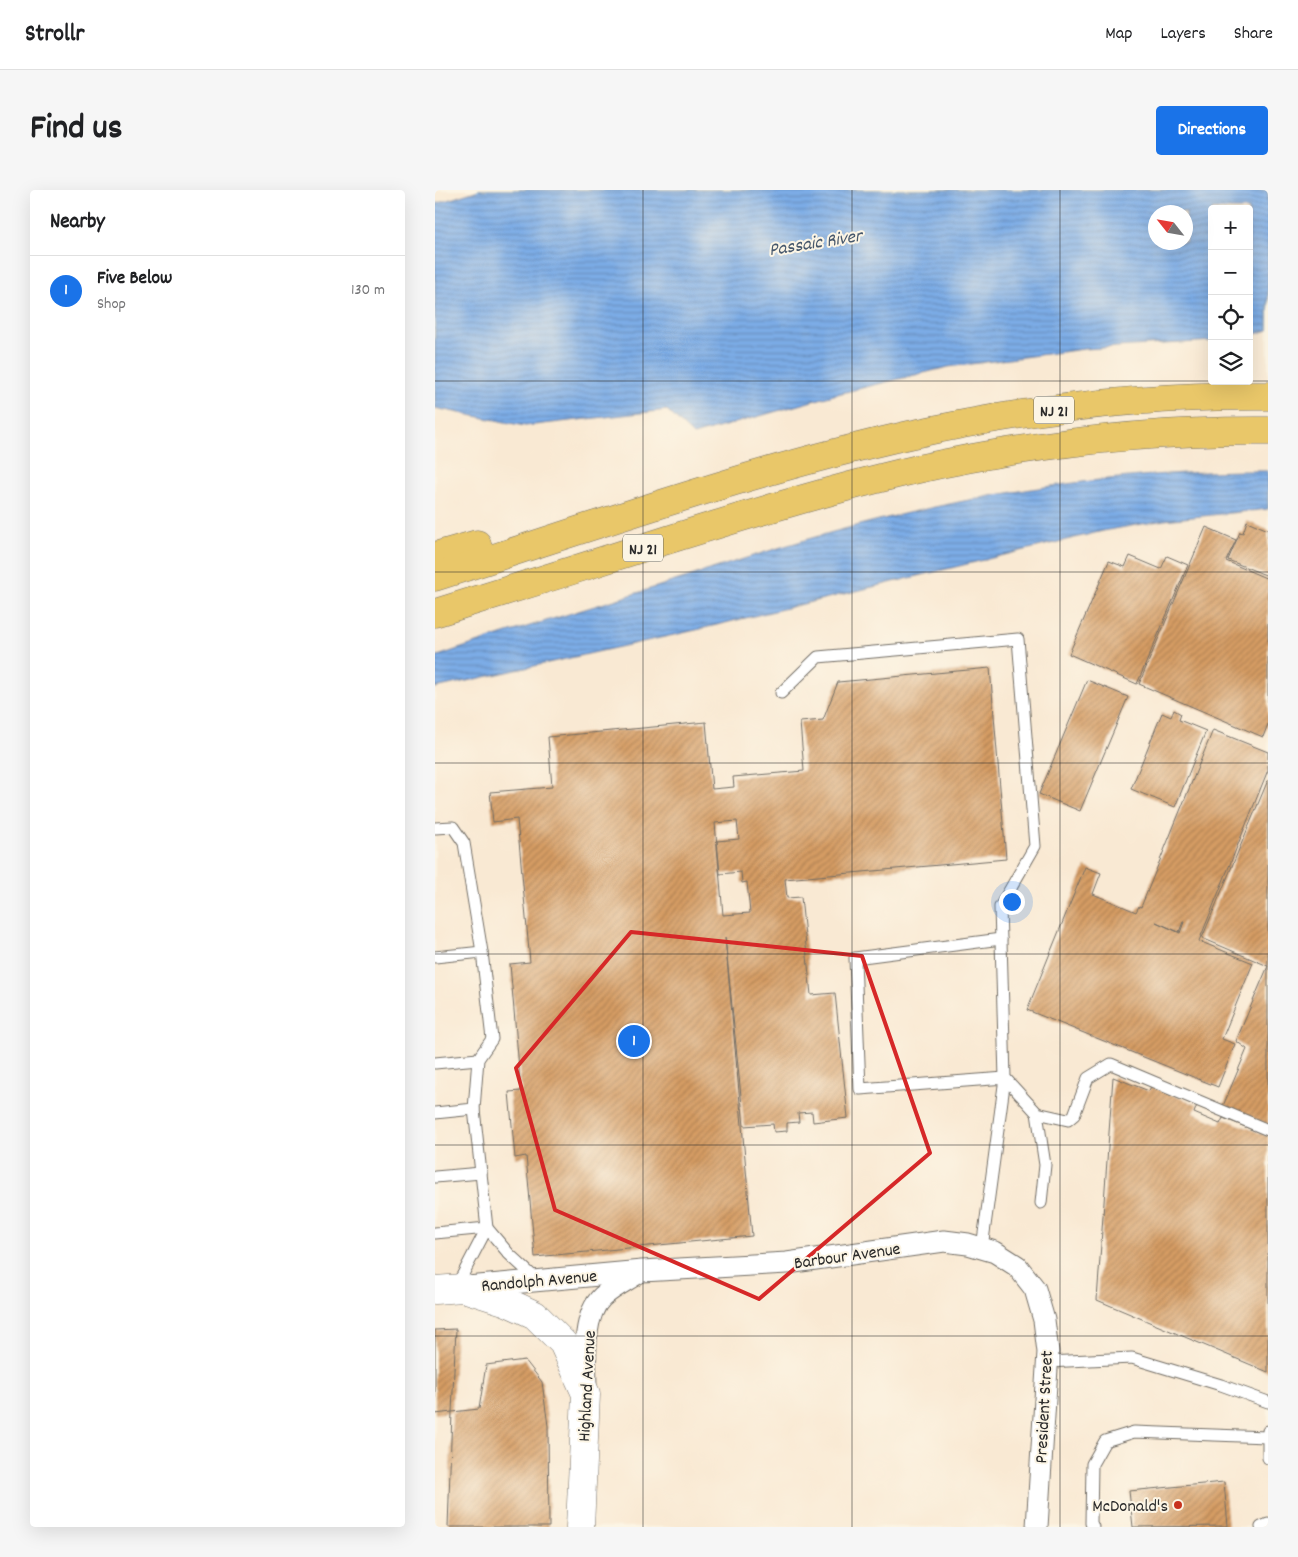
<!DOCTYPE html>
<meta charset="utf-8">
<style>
body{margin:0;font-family:Dekko,sans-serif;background:#f6f6f6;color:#202124}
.controls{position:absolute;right:15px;top:15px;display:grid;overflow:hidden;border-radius:5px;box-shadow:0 5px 20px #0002}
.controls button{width:45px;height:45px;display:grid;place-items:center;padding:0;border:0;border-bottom:1px solid #e0e0e0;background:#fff;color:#202124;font:25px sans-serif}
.compass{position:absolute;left:713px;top:15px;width:45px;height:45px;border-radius:50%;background:#fff;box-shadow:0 5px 20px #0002;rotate:301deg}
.you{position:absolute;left:576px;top:711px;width:18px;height:18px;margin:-12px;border:4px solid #fff;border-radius:50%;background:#1a73e8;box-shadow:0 0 0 8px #1a73e833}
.badge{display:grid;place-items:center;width:32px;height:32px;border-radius:50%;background:#1a73e8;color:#fff;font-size:16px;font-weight:700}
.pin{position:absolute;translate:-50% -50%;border:2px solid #fff;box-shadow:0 1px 5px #0006}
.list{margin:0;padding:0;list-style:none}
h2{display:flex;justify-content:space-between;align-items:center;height:65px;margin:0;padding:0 20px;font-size:21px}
h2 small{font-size:16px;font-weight:400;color:#757577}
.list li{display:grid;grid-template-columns:32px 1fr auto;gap:15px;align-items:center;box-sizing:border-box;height:70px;padding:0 20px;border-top:1px solid #e0e0e0}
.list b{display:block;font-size:19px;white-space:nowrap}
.list p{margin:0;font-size:16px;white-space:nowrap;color:#757577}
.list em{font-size:16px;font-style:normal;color:#757577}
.icon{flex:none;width:28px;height:28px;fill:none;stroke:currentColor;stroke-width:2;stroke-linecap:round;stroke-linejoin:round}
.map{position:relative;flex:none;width:833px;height:1337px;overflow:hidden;border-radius:5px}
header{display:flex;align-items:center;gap:30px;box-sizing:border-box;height:70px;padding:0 25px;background:#fff;border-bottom:1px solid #e0e0e0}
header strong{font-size:24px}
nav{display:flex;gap:28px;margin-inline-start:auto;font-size:18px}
.intro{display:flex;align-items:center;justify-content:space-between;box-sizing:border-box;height:120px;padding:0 30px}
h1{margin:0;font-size:35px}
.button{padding:12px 22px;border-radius:5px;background:#1a73e8;color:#fff;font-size:18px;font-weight:700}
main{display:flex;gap:30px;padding:0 30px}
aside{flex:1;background:#fff;border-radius:5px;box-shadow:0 5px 20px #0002}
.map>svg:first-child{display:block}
.water{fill:url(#water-rules);stroke:#546c88;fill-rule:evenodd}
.building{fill:url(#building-hatch);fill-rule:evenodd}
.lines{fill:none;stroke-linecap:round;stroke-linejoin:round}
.service-casing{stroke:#736e66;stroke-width:13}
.minor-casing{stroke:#736e66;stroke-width:23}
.tertiary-casing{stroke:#736e66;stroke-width:29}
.motorway-casing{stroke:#736e66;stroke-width:29}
.service{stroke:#fff;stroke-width:11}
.minor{stroke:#fff;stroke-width:21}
.tertiary{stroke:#fff;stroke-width:28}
.motorway{stroke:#e9c769;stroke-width:28}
.marked{fill:none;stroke:#d62828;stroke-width:4;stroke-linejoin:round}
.grid{fill:none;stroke:#2b2b2b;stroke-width:1;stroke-opacity:0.55}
.poi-dot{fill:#c8321e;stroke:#fcf5e5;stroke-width:2}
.labels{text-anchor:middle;stroke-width:4;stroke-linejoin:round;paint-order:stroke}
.shield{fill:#fcf5e5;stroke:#6a6863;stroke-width:1}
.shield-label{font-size:16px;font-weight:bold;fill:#2b2b2b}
.street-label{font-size:18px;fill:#2b2b2b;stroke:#fcf5e5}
.poi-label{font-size:18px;fill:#2b2b2b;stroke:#fcf5e5;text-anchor:end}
.water-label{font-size:19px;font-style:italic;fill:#47586c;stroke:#fcf5e5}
</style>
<header>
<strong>Strollr</strong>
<nav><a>Map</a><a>Layers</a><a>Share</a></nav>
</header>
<div class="intro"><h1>Find us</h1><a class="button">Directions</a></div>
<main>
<aside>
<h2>Nearby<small></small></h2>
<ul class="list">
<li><span class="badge">1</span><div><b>Five Below</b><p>Shop</p></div><em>130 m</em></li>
</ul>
</aside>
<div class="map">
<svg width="833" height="1337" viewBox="0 0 833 1337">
<defs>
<pattern id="water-rules" width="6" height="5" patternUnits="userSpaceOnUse" patternTransform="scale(1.25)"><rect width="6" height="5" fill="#7cace6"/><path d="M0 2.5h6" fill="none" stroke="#668cbb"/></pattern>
<pattern id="building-hatch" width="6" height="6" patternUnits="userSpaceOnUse" patternTransform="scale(1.25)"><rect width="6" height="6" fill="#d59c63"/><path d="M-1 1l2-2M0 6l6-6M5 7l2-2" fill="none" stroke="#ad7f52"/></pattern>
</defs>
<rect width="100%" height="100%" fill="#fcf5e5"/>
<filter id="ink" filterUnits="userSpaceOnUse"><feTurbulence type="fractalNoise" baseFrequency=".02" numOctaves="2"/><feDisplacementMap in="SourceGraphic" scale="10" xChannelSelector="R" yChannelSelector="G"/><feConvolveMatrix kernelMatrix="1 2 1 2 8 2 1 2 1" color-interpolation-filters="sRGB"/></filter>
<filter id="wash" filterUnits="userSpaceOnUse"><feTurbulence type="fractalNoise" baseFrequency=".0096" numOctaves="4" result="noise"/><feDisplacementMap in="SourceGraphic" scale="20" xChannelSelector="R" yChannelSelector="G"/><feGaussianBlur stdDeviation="1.12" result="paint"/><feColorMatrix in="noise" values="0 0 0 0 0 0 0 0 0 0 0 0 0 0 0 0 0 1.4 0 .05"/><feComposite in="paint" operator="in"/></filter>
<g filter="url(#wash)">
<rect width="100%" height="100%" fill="#f9e9d3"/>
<g class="water">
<path d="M44 0H833V140L814 146V19H777V151L649 159 513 177 402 204 258 245 232 220 90 236 0 218V14ZM721 22H751V52H721Z"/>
<path d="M833 281V319L729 330 668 341 261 440 0 498V467C72 442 145 421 218 398 288 376 357 352 428 334 560 300 697 280 833 281Z"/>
</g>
<g id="blocks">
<g class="building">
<polygon points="812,331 833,340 833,386 793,370 805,342 808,343"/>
<polygon points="771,337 801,350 791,371 833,389 833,534 828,547 704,494"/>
<polygon points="695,366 726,379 732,366 753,375 702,494 634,464 674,371 690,377"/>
<path d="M555 478 571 669 350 689 352 708 366 707 376 805 400 803 413 928 378 932 377 922 363 923 364 932 352 933V941L339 942 338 934 309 936 290 747 317 1046 100 1067 91 966 80 968 74 902 86 901 75 774 95 772 82 629 58 632 55 602 117 597 113 547 271 532 277 599 299 597 298 587 369 581 365 532 388 530 403 492ZM302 631 304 649 282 651 285 684 306 682 307 693 312 692 315 723 288 725 280 633Z"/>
<polygon points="652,490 693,507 645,621 604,604"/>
<polygon points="739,520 746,524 744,530 771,541 740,617 696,599 727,523 736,527"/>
<path d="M778 540 833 562V580L764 751 818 773 787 849 800 854 783 897 592 820 650 677 666 683 658 704 701 722 704 716 706 717ZM721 732 744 742 748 732H749L745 743Z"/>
<polygon points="833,590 833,935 788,916 812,859 801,851 833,776 767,748"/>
<polygon points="678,887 714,901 716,896 762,915 759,923 785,934 788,928 833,946 833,1182 662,1110"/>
<polygon points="21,1139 17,1222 0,1224 0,1140"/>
<polygon points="90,1170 107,1192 113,1236 114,1337 13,1337 17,1222 44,1219 51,1175"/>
<polygon points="789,1292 793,1336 698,1337 694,1301"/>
</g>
</g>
</g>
<g filter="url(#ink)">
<use href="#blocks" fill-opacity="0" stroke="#736e66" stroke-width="1"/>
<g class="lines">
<defs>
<g id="service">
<polyline points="346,503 383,467 583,449 600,656 565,717 570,888 602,923 610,975 606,1013"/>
<polyline points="0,638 18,637 29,653 47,762 57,849 43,869 39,919 0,923"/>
<polyline points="0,767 47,762"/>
<polyline points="0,873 43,869"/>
<polyline points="602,923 633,930 639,925 653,888 676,874 833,940"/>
<polyline points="0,987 46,983"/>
<polyline points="0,1043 52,1038 39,919"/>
<polyline points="547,1058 570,888 425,899 420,768 566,749"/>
<polyline points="19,1096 27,1086 52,1038 74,1064 103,1091"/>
<polyline points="612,1172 697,1168 786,1195 833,1212"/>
<polyline points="833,1241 833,1268"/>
<polyline points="658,1337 656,1333 657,1274 670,1251 699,1242 832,1247"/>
<polyline points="826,1337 833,1334"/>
</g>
<g id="minor">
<polyline points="33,1097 207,1081 352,1073 509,1051 533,1054 560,1062 582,1076 600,1099 609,1130 613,1162 602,1337"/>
<path d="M151 1200C151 1173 146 1127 167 1107 178 1097 191 1091 203 1083"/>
</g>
<polyline id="tertiary" points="0,1100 28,1098 72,1112 100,1125 128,1153 151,1204 145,1337"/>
<g id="motorway">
<polyline points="0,366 42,354"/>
<path d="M0 387C157 337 314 281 474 245 591 219 713 205 833 206"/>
<path d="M0 423C75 400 151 376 226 352 311 325 396 299 483 279 597 254 716 240 833 241"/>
</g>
</defs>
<use href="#service" class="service-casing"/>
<use href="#minor" class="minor-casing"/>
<use href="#tertiary" class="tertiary-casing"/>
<use href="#motorway" class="motorway-casing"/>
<use href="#service" class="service"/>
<use href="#minor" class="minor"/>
<use href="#tertiary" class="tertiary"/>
<use href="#motorway" class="motorway"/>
</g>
</g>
<path class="marked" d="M196 742 427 766 495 963 324 1109 120 1020 81 878Z"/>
<path class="grid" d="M208 0V1337M417 0V1337M625 0V1337M0 191H777M814 191H833M0 382H833M0 573H833M0 764H833M0 955H833M0 1146H833"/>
<circle class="poi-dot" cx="743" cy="1315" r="5"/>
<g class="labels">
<g class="shield">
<rect x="599" y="206.5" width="40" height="27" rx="4"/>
<rect x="188" y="344.5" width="40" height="27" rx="4"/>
</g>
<g class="shield-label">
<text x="619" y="226">NJ 21</text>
<text x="208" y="364">NJ 21</text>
</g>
<g class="street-label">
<text transform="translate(412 1065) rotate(-8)" y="6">Barbour Avenue</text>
<text transform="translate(104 1090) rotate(-5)" y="6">Randolph Avenue</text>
<text transform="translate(151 1196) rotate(-87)" y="6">Highland Avenue</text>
<text transform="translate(608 1217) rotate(-87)" y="6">President Street</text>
</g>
<g class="poi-label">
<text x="733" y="1321">McDonald's</text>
</g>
<g class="water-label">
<text transform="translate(380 51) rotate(-9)" y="7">Passaic River</text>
</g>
</g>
</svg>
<div class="controls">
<button>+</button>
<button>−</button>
<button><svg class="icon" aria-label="locate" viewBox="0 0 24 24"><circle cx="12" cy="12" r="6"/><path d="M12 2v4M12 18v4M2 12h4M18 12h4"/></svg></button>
<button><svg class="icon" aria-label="layers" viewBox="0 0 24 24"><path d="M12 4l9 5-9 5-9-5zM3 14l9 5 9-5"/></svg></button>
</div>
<svg class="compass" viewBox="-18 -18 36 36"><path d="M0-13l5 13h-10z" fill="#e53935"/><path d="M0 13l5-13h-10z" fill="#757577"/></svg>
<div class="you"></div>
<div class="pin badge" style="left:199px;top:851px">1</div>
</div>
</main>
